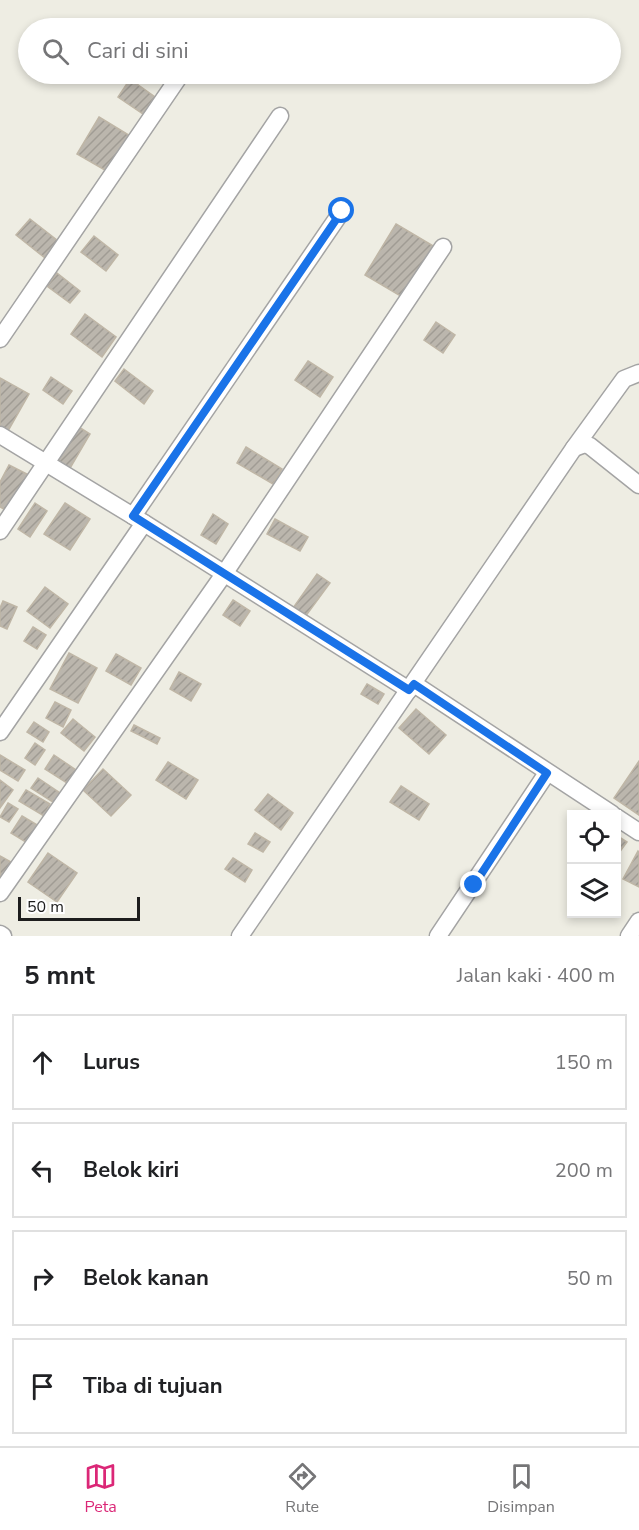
<!DOCTYPE html>
<html lang="id">
<meta charset="utf-8">
<style>
body{margin:0;font-family:"Nunito Sans",sans-serif;background:#f6f6f6;color:#202124}
.controls{position:absolute;right:18px;bottom:18px;display:grid;overflow:hidden;border-radius:0px;box-shadow:0 3px 9px #0003}
.controls button{width:54px;height:54px;display:grid;place-items:center;padding:0;border:0;border-bottom:2px solid #e0e0e0;background:#fff;color:#202124;font:30px sans-serif}
.scale{position:absolute;left:18px;bottom:15px;width:122px;box-sizing:border-box;padding-left:6px;border:3px solid #1d1d1d;border-top:0;font-size:16px;line-height:21px;white-space:nowrap;color:#1d1d1d;-webkit-text-stroke:4px #fff;paint-order:stroke}
.stop{position:absolute;width:18px;height:18px;margin:-14px;border:4px solid #1a73e8;border-radius:50%;background:#fff}
.stop.end{background:#1a73e8;border-color:#fff;box-shadow:0 2px 6px #0008}
.list{margin:0;padding:0;list-style:none}
h2{display:flex;justify-content:space-between;align-items:center;height:78px;margin:0;padding:0 24px;font-size:26px}
h2 small{font-size:20px;font-weight:400;color:#757577}
.list li{display:grid;grid-template-columns:39px 1fr auto;gap:18px;align-items:center;box-sizing:border-box;height:96px;margin:0 12px 12px;padding:0 12px;border:2px solid #e0e0e0;border-radius:0px}
.list b{display:block;font-size:22px;white-space:nowrap}
.list em{font-size:20px;font-style:normal;color:#757577}
.icon{flex:none;width:33px;height:33px;fill:none;stroke:currentColor;stroke-width:2;stroke-linecap:round;stroke-linejoin:round}
.map{position:relative;flex:none;width:639px;height:936px;overflow:hidden}
.search{position:absolute;background:#fff;box-shadow:0 3px 9px #0003;left:18px;right:18px;top:18px;height:66px;display:flex;align-items:center;gap:15px;box-sizing:border-box;padding:0 21px;border-radius:33px;color:#757577;font-size:22px}
.sheet{height:510px;background:#fff}
nav{display:flex;justify-content:space-around;align-items:center;box-sizing:border-box;height:84px;border-top:2px solid #e0e0e0;background:#fff;font-size:16px;color:#757577}
nav a{display:grid;justify-items:center;gap:3px}
nav .on{color:#db2777}
.map>svg:first-child{display:block}
.building{fill:url(#building-hatch);stroke:#bfb6a6;stroke-width:1.5}
.lines{fill:none;stroke-linecap:round;stroke-linejoin:round}
.street-casing{stroke:#a4a4a4;stroke-width:19}
.street{stroke:#fff;stroke-width:16}
.route{stroke:#1a73e8;stroke-width:8}
</style>
<div class="map">
<svg width="639" height="936" viewBox="0 0 639 936">
<defs>
<pattern id="building-hatch" width="6" height="6" patternUnits="userSpaceOnUse" patternTransform="scale(1.5)"><rect width="6" height="6" fill="#bbb6ad"/><path d="M-1 1l2-2M0 6l6-6M5 7l2-2" fill="none" stroke="#a09c94"/></pattern>
</defs>
<rect width="100%" height="100%" fill="#eeede3"/>
<g class="building">
<polygon points="130,79 155,97 143,114 118,97"/>
<polygon points="99,117 132,137 110,173 77,154"/>
<polygon points="30,219 58,241 45,258 16,235"/>
<polygon points="396,224 435,247 404,298 365,275"/>
<polygon points="94,236 118,255 106,271 81,252"/>
<polygon points="57,273 80,291 70,303 47,286"/>
<polygon points="85,314 116,337 102,357 71,334"/>
<polygon points="436,322 455,335 443,353 424,340"/>
<polygon points="308,361 333,377 320,397 295,380"/>
<polygon points="124,369 153,391 144,404 115,381"/>
<polygon points="51,377 72,391 63,404 43,390"/>
<polygon points="0,378 29,394 8,431 0,426"/>
<polygon points="74,424 90,434 69,470 53,460"/>
<polygon points="246,447 282,469 273,484 237,463"/>
<polygon points="9,465 31,476 11,513 0,507 0,482"/>
<polygon points="35,503 47,511 30,537 18,529"/>
<polygon points="65,503 90,519 70,550 44,534"/>
<polygon points="213,514 228,524 216,544 201,535"/>
<polygon points="275,519 308,537 300,551 267,534"/>
<polygon points="317,574 330,583 305,617 293,608"/>
<polygon points="45,587 68,604 50,628 27,611"/>
<polygon points="233,600 250,611 240,626 223,615"/>
<polygon points="3,601 17,607 7,629 0,626 0,608"/>
<polygon points="33,627 46,635 37,649 24,641"/>
<polygon points="69,653 97,668 78,703 50,689"/>
<polygon points="116,654 141,668 131,685 106,671"/>
<polygon points="179,672 201,684 191,701 170,689"/>
<polygon points="367,684 384,694 378,704 361,694"/>
<polygon points="55,702 71,710 63,727 46,718"/>
<polygon points="416,709 446,735 429,754 399,728"/>
<polygon points="73,719 95,737 84,751 61,733"/>
<polygon points="34,722 49,732 43,742 27,732"/>
<polygon points="134,725 160,738 157,744 131,731"/>
<polygon points="35,743 45,750 35,765 25,758"/>
<polygon points="0,755 25,770 18,781 0,770"/>
<polygon points="54,755 76,770 67,783 45,769"/>
<polygon points="639,761 639,815 614,798"/>
<polygon points="168,762 198,780 186,799 156,780"/>
<polygon points="103,769 131,795 111,816 83,790"/>
<polygon points="38,778 63,795 56,804 31,788"/>
<polygon points="0,780 13,790 0,808"/>
<polygon points="401,786 429,804 419,820 390,802"/>
<polygon points="26,790 50,804 44,816 19,801"/>
<polygon points="268,794 293,813 281,830 255,810"/>
<polygon points="8,803 18,809 9,822 0,817"/>
<polygon points="22,816 39,826 29,844 11,833"/>
<polygon points="255,833 270,842 263,852 248,844"/>
<polygon points="616,835 627,842 616,857"/>
<polygon points="638,851 639,852 639,887 623,879"/>
<polygon points="48,853 77,873 57,902 28,882"/>
<polygon points="0,856 11,862 0,879"/>
<polygon points="233,858 252,870 245,882 225,869"/>
</g>
<g class="lines">
<defs>
<g id="street">
<polyline points="0,339 181,74"/>
<polyline points="0,435 133,516 409,690"/>
<polyline points="574,448 585,444 590,446 639,485"/>
<polyline points="133,516 342,211"/>
<polyline points="0,531 280,116"/>
<polyline points="414,684 612,814"/>
<polyline points="0,732 144,523"/>
<polyline points="616,817 639,832"/>
<polyline points="0,893 224,574 443,247"/>
<polyline points="0,934 3,936"/>
<polyline points="240,936 574,448 624,379 639,373"/>
<polyline points="438,936 547,773"/>
<polyline points="629,936 639,921"/>
</g>
</defs>
<use href="#street" class="street-casing"/>
<use href="#street" class="street"/>
</g>
<g class="lines">
<polyline class="route" points="342,211 133,516 409,690 414,684 547,773 474,885"/>
</g>
</svg>
<div class="controls">
<button><svg class="icon" aria-label="locate" viewBox="0 0 24 24"><circle cx="12" cy="12" r="6"/><path d="M12 2v4M12 18v4M2 12h4M18 12h4"/></svg></button>
<button><svg class="icon" aria-label="layers" viewBox="0 0 24 24"><path d="M12 4l9 5-9 5-9-5zM3 14l9 5 9-5"/></svg></button>
</div>
<div class="scale">50 m</div>
<div class="stop" style="left:342px;top:211px"></div>
<div class="stop end" style="left:474px;top:885px"></div>
<div class="search"><svg class="icon" aria-label="search" viewBox="0 0 24 24"><circle cx="10" cy="10" r="6"/><path d="M15 15l6 6"/></svg>Cari di sini</div>
</div>
<section class="sheet">
<h2>5 mnt<small>Jalan kaki · 400 m</small></h2>
<ul class="list">
<li><svg class="icon" aria-label="ahead" viewBox="0 0 24 24"><path d="M12 20V5M6 11l6-6 6 6"/></svg><div><b>Lurus</b></div><em>150 m</em></li>
<li><svg class="icon" aria-label="left" viewBox="0 0 24 24"><path d="M17 20v-9H6M10 6l-5 5 5 5"/></svg><div><b>Belok kiri</b></div><em>200 m</em></li>
<li><svg class="icon" aria-label="right" viewBox="0 0 24 24"><path d="M7 20v-9h11M14 6l5 5-5 5"/></svg><div><b>Belok kanan</b></div><em>50 m</em></li>
<li><svg class="icon" aria-label="arrive" viewBox="0 0 24 24"><path d="M6 21V4h12l-3 4 3 4H6"/></svg><div><b>Tiba di tujuan</b></div></li>
</ul>
</section>
<nav>
<a class="on"><svg class="icon" aria-label="map" viewBox="0 0 24 24"><path d="M3 6l6-2 6 2 6-2v14l-6 2-6-2-6 2zM9 4v14M15 6v14"/></svg>Peta</a>
<a><svg class="icon" aria-label="directions" viewBox="0 0 24 24"><path d="M12 3l9 9-9 9-9-9zM9 14v-3h6M13 9l2 2-2 2"/></svg>Rute</a>
<a><svg class="icon" aria-label="saved" viewBox="0 0 24 24"><path d="M7 4h10v16l-5-4-5 4z"/></svg>Disimpan</a>
</nav>
